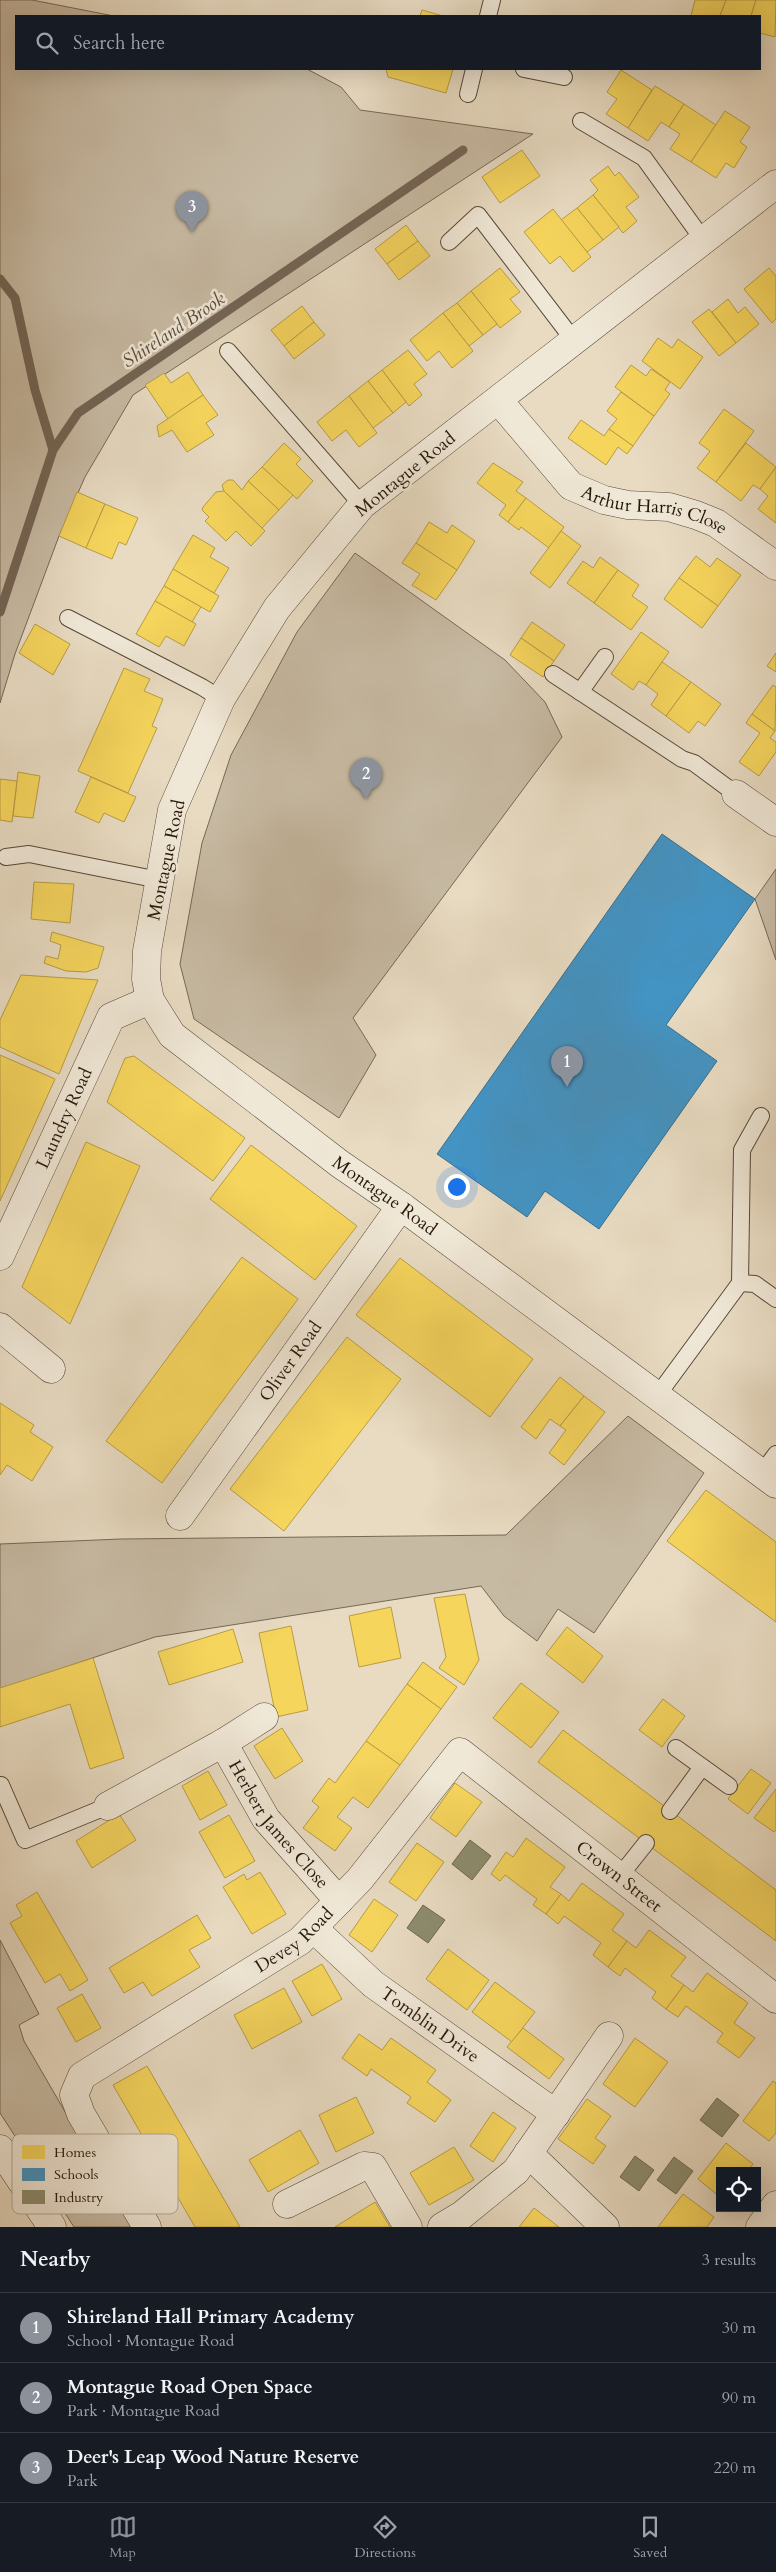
<!DOCTYPE html>
<meta charset="utf-8">
<style>
body{margin:0;font-family:Cardo,serif;background:#242831;color:#f1f3f6}
.controls{position:absolute;right:15px;bottom:15px;display:grid;overflow:hidden;border-radius:0px;box-shadow:0 5px 20px #0002}
.controls button{width:45px;height:45px;display:grid;place-items:center;padding:0;border:0;border-bottom:1px solid #363941;background:#171b24;color:#f1f3f6;font:25px sans-serif}
.you{position:absolute;left:456px;top:1186px;width:18px;height:18px;margin:-12px;border:4px solid #fff;border-radius:50%;background:#1a73e8;box-shadow:0 0 0 8px #1a73e833}
.badge{display:grid;place-items:center;width:32px;height:32px;border-radius:50%;background:#8c9099;color:#fff;font-size:16px;font-weight:700}
.pin{position:absolute;translate:-50% -41px;filter:drop-shadow(0 1px 2px #0008)}
.pin::after{content:'';position:absolute;top:26px;width:18px;height:15px;background:inherit;clip-path:polygon(0 0,100% 0,50% 100%)}
.list{margin:0;padding:0;list-style:none}
h2{display:flex;justify-content:space-between;align-items:center;height:65px;margin:0;padding:0 20px;font-size:21px}
h2 small{font-size:16px;font-weight:400;color:#9ea1a6}
.list li{display:grid;grid-template-columns:32px 1fr auto;gap:15px;align-items:center;box-sizing:border-box;height:70px;padding:0 20px;border-top:1px solid #363941}
.list b{display:block;font-size:19px;white-space:nowrap}
.list p{margin:0;font-size:16px;white-space:nowrap;color:#9ea1a6}
.list em{font-size:16px;font-style:normal;color:#9ea1a6}
.icon{flex:none;width:28px;height:28px;fill:none;stroke:currentColor;stroke-width:2;stroke-linecap:round;stroke-linejoin:round}
.map{position:relative;flex:none;width:776px;height:2227px;overflow:hidden}
.search{position:absolute;background:#171b24;box-shadow:0 5px 20px #0002;left:15px;right:15px;top:15px;height:55px;display:flex;align-items:center;gap:12px;box-sizing:border-box;padding:0 18px;border-radius:0px;color:#9ea1a6;font-size:19px}
.sheet{height:275px;background:#171b24}
nav{display:flex;justify-content:space-around;align-items:center;box-sizing:border-box;height:70px;border-top:1px solid #363941;background:#171b24;font-size:14px;color:#9ea1a6}
nav a{display:grid;justify-items:center;gap:2px}
nav .on{color:#8c9099}
.map>svg:first-child{display:block}
.green{fill:#c7baa3;stroke:#766857}
.homes{fill:#f6d55c;stroke:#b89c44}
.schools{fill:#4393c3;stroke:#3a6e8c}
.industry{fill:#8c8c6e;stroke:#6d6950}
.lines{fill:none;stroke-linecap:round;stroke-linejoin:round}
.stream{stroke:#736454;stroke-width:9}
.service-casing{stroke:#564839;stroke-width:18}
.minor-casing{stroke:#564839;stroke-width:29}
.service{stroke:#f0e8d7;stroke-width:16}
.minor{stroke:#f0e8d7;stroke-width:28}
.labels{text-anchor:middle;stroke-width:5;stroke-linejoin:round;paint-order:stroke}
.street-label{font-size:18px;fill:#26170b;stroke:#f0e8d7}
.water-label{font-size:19px;font-style:italic;fill:#594b3b;stroke:#f0e8d7}
.key{fill:#f0e8d7;stroke:#b3a99a;stroke-width:1}
.key-label{font-size:14px;fill:#26170b}
</style>
<div class="map">
<svg width="776" height="2227" viewBox="0 0 776 2227">
<rect width="100%" height="100%" fill="#e8dbc2"/>
<filter id="stains"><feTurbulence type="fractalNoise" baseFrequency=".004" numOctaves="4"/><feColorMatrix values="0 0 0 0 .2 0 0 0 0 .09 0 0 0 0 .02 0 0 0 .5 -.17"/></filter>
<radialGradient id="worn" r=".72"><stop offset=".6" stop-color="#630" stop-opacity="0"/><stop offset="1" stop-color="#630" stop-opacity=".3"/></radialGradient>
<g class="green">
<polygon points="0,0 32,0 114,16 16,16 16,69 307,69 341,87 360,110 533,134 133,395 85,477 59,536 15,654 0,703"/>
<polygon points="355,553 505,660 545,702 562,737 353,1018 376,1055 339,1118 194,1019 180,964 202,843 231,755 297,632"/>
<polygon points="776,869 776,960 755,899"/>
<polygon points="628,1416 704,1473 594,1633 558,1609 537,1641 504,1616 481,1586 155,1637 0,1689 0,1544 121,1539 506,1535"/>
<polygon points="0,1940 39,2014 19,2025 24,2041 132,2227 74,2227 0,2113"/>
</g>
<g class="homes">
<polygon points="695,0 726,0 720,16 691,16"/>
<polygon points="726,0 756,0 751,16 720,16"/>
<polygon points="756,0 776,0 775,37 760,33 760,16 751,16"/>
<polygon points="422,10 443,16 420,16"/>
<polygon points="386,69 453,69 446,93 388,77"/>
<polygon points="621,70 652,90 628,128 606,114 617,99 607,92"/>
<polygon points="655,86 684,104 669,127 661,122 648,141 628,128"/>
<polygon points="684,104 716,125 691,162 670,149 680,134 669,127"/>
<polygon points="725,111 750,127 740,142 747,147 734,168 726,163 716,178 691,162"/>
<polygon points="522,150 540,176 500,203 482,177"/>
<polygon points="608,166 615,176 619,172 639,197 626,207 637,221 623,233 593,195 598,190 590,180"/>
<polygon points="593,195 619,227 603,240 577,208"/>
<polygon points="577,208 603,240 587,252 561,220"/>
<polygon points="553,209 591,257 573,272 560,256 550,264 524,232"/>
<polygon points="406,225 418,241 387,264 375,249"/>
<polygon points="418,241 430,256 399,280 387,264"/>
<polygon points="500,268 520,292 510,299 521,312 500,328 471,291"/>
<polygon points="769,268 776,276 776,319 772,323 744,289"/>
<polygon points="471,291 497,324 483,335 457,303"/>
<polygon points="728,299 738,313 745,307 759,324 736,343 712,312"/>
<polygon points="457,303 483,335 469,346 443,313"/>
<polygon points="302,306 314,322 284,346 271,330"/>
<polygon points="709,309 736,343 719,356 692,322"/>
<polygon points="443,313 473,351 452,368 439,351 427,361 410,340"/>
<polygon points="314,322 325,335 294,359 284,346"/>
<polygon points="658,338 672,348 678,339 703,357 680,389 642,361"/>
<polygon points="408,350 427,374 414,384 422,395 409,406 382,370"/>
<polygon points="631,365 646,376 651,369 670,382 665,390 670,394 654,416 615,387"/>
<polygon points="382,370 406,402 393,413 368,381"/>
<polygon points="188,372 203,395 168,419 145,385 164,373 171,383"/>
<polygon points="368,381 393,413 373,428 349,396"/>
<polygon points="621,392 654,416 633,446 609,429 617,419 607,411"/>
<polygon points="203,395 218,415 206,423 214,435 187,452 172,430 159,437 157,426"/>
<polygon points="349,396 377,433 359,447 346,430 332,441 317,422"/>
<polygon points="724,409 754,431 716,482 697,468 710,451 699,443"/>
<polygon points="581,420 604,436 609,429 633,446 627,454 618,447 606,465 568,438"/>
<polygon points="284,443 301,459 296,464 313,481 297,499 262,467"/>
<polygon points="746,443 776,467 760,489 753,485 741,501 716,482"/>
<polygon points="493,463 523,482 516,491 526,498 508,522 499,515 506,505 477,483"/>
<polygon points="262,467 293,495 279,510 248,481"/>
<polygon points="776,467 776,523 758,509 768,496 760,489"/>
<polygon points="228,480 233,480 242,490 248,481 279,510 262,528 224,491 222,485"/>
<polygon points="224,491 265,531 251,546 236,531 226,541 205,521 209,517 202,510 203,507 216,492"/>
<polygon points="77,492 105,504 86,548 59,536"/>
<polygon points="526,498 564,527 549,548 521,527 519,530 508,522"/>
<polygon points="105,504 138,518 126,545 119,542 112,559 86,548"/>
<polygon points="429,522 447,533 452,525 475,541 457,570 416,543"/>
<polygon points="561,531 581,546 550,588 530,573"/>
<polygon points="193,535 215,548 210,557 229,568 214,593 173,569"/>
<polygon points="416,543 457,570 436,600 412,585 420,574 402,563"/>
<polygon points="696,556 710,567 717,558 741,575 718,606 679,578"/>
<polygon points="600,557 618,570 594,603 567,583 583,561 593,568"/>
<polygon points="173,569 219,596 210,612 164,586"/>
<polygon points="618,570 639,585 632,596 648,607 631,630 594,603"/>
<polygon points="679,578 718,606 702,628 664,599"/>
<polygon points="164,586 201,607 192,622 155,601"/>
<polygon points="155,601 196,624 184,646 166,636 159,647 136,634"/>
<polygon points="532,622 565,645 554,661 521,638"/>
<polygon points="35,624 70,644 53,675 19,653"/>
<polygon points="641,632 669,652 646,685 639,681 633,690 611,674"/>
<polygon points="521,638 554,661 543,677 510,655"/>
<polygon points="776,653 776,672 767,666"/>
<polygon points="662,662 691,682 666,716 651,705 658,694 646,685"/>
<polygon points="124,668 150,679 144,691 163,699 152,726 157,728 128,793 78,771"/>
<polygon points="691,682 721,704 705,726 698,721 689,733 666,716"/>
<polygon points="773,685 776,687 775,731 752,714"/>
<polygon points="752,714 775,731 770,738 776,742 776,752 759,776 739,762 760,733 746,723"/>
<polygon points="18,772 40,776 33,818 13,816"/>
<polygon points="91,777 136,797 124,822 104,813 99,823 75,812"/>
<polygon points="0,779 17,781 12,822 0,820"/>
<polygon points="34,882 74,884 70,923 31,919"/>
<polygon points="52,932 104,947 98,968 86,972 66,971 44,963 46,956 58,959 61,945 50,941"/>
<polygon points="21,975 98,980 59,1074 0,1047 0,1020"/>
<polygon points="0,1055 55,1079 0,1201"/>
<polygon points="134,1056 245,1138 213,1181 107,1102 125,1058"/>
<polygon points="86,1142 140,1166 70,1324 22,1287"/>
<polygon points="251,1145 357,1226 315,1280 210,1199"/>
<polygon points="242,1257 298,1299 162,1483 106,1441"/>
<polygon points="400,1258 533,1359 490,1417 356,1315"/>
<polygon points="347,1337 401,1379 284,1531 230,1489"/>
<polygon points="560,1377 584,1396 560,1426 550,1419 536,1439 521,1427"/>
<polygon points="584,1396 605,1412 564,1465 549,1453 566,1430 560,1426"/>
<polygon points="0,1403 34,1425 30,1432 53,1447 32,1481 7,1465 0,1475"/>
<polygon points="706,1490 776,1542 776,1622 667,1541"/>
<polygon points="465,1594 479,1660 464,1685 439,1668 446,1657 434,1598"/>
<polygon points="391,1607 401,1658 359,1667 349,1616"/>
<polygon points="291,1626 308,1710 276,1717 259,1633"/>
<polygon points="567,1627 603,1656 583,1683 546,1654"/>
<polygon points="233,1629 243,1662 169,1685 158,1652"/>
<polygon points="93,1658 124,1758 90,1769 70,1704 0,1727 0,1688"/>
<polygon points="423,1662 457,1687 441,1709 407,1684"/>
<polygon points="521,1683 559,1712 531,1748 493,1718"/>
<polygon points="407,1684 441,1709 400,1765 366,1741"/>
<polygon points="663,1699 685,1716 662,1747 639,1730"/>
<polygon points="282,1728 303,1761 275,1779 254,1746"/>
<polygon points="563,1730 776,1890 776,1941 538,1762"/>
<polygon points="366,1741 400,1765 368,1808 353,1797 337,1817 352,1828 335,1851 303,1828 319,1807 312,1801 329,1778 335,1783"/>
<polygon points="751,1769 771,1783 748,1814 728,1799"/>
<polygon points="208,1771 227,1805 200,1820 182,1786"/>
<polygon points="455,1783 482,1802 456,1837 430,1818"/>
<polygon points="776,1789 776,1830 774,1832 754,1818"/>
<polygon points="119,1814 136,1840 92,1868 76,1841"/>
<polygon points="229,1815 255,1861 225,1878 199,1832"/>
<polygon points="526,1838 565,1867 550,1887 561,1894 546,1914 533,1905 537,1899 505,1875 500,1881 491,1874 506,1852 513,1857"/>
<polygon points="417,1843 444,1862 416,1901 389,1882"/>
<polygon points="260,1872 286,1914 252,1934 223,1887 244,1874 247,1880"/>
<polygon points="582,1883 624,1914 612,1930 627,1941 608,1967 593,1955 601,1943 564,1916 558,1924 546,1914 561,1894 569,1901"/>
<polygon points="37,1892 88,1980 70,1991 60,1974 45,1983 10,1923 22,1916 16,1905"/>
<polygon points="374,1899 398,1915 372,1952 349,1935"/>
<polygon points="197,1915 211,1938 189,1950 200,1967 152,1996 143,1982 124,1993 109,1968"/>
<polygon points="649,1930 686,1957 671,1976 684,1985 666,2009 652,1998 656,1992 625,1968 620,1976 608,1967 627,1941 636,1948"/>
<polygon points="448,1949 489,1980 467,2010 426,1979"/>
<polygon points="322,1964 342,1999 312,2016 292,1981"/>
<polygon points="707,1973 748,2003 734,2023 755,2038 739,2058 717,2042 723,2033 686,2006 678,2017 666,2009 684,1985 693,1992"/>
<polygon points="495,1982 535,2012 512,2042 472,2012"/>
<polygon points="284,1988 302,2022 252,2049 234,2015"/>
<polygon points="82,1994 101,2028 76,2042 57,2008"/>
<polygon points="523,2028 564,2059 549,2079 507,2047"/>
<polygon points="359,2034 382,2050 391,2038 436,2070 427,2082 451,2100 435,2122 407,2103 411,2097 371,2069 367,2076 342,2058"/>
<polygon points="635,2038 668,2062 635,2107 603,2084"/>
<polygon points="147,2066 240,2227 195,2227 113,2085"/>
<polygon points="773,2081 776,2083 776,2133 769,2141 743,2121"/>
<polygon points="356,2097 374,2133 336,2152 319,2115"/>
<polygon points="587,2099 611,2116 595,2138 606,2146 593,2164 558,2139"/>
<polygon points="493,2112 516,2128 493,2162 470,2146"/>
<polygon points="300,2130 319,2163 268,2192 249,2160"/>
<polygon points="726,2143 753,2164 748,2171 720,2171 720,2197 698,2179"/>
<polygon points="454,2147 474,2180 429,2205 410,2173"/>
<polygon points="683,2194 714,2217 707,2227 658,2227"/>
<polygon points="375,2202 390,2227 335,2227"/>
<polygon points="534,2208 559,2227 519,2227"/>
</g>
<polygon class="schools" points="662,834 755,899 666,1025 717,1061 599,1229 545,1191 527,1217 437,1154"/>
<g class="industry">
<polygon points="470,1840 491,1856 472,1880 452,1864"/>
<polygon points="423,1905 445,1920 428,1943 407,1928"/>
<polygon points="717,2098 739,2115 722,2137 700,2120"/>
<polygon points="635,2156 654,2170 639,2191 620,2177"/>
<polygon points="674,2157 693,2171 676,2194 657,2180"/>
</g>
<g class="lines">
<g class="stream">
<polyline points="0,279 15,298 35,390 53,450"/>
<polyline points="0,612 53,450 78,413 463,150"/>
</g>
<defs>
<g id="service">
<polyline points="488,16 492,0"/>
<polyline points="524,69 564,77"/>
<polyline points="468,94 474,69"/>
<polyline points="581,121 644,158 704,241"/>
<polyline points="449,242 478,215 575,342"/>
<polyline points="228,351 362,505"/>
<polyline points="68,618 202,687 221,699"/>
<polyline points="553,674 682,759 694,763 736,794"/>
<polyline points="580,692 605,657"/>
<polyline points="6,857 29,854 159,880"/>
<polyline points="740,1283 755,1284 776,1299"/>
<polyline points="657,1396 740,1283 742,1150 761,1116"/>
<polyline points="762,1473 776,1454"/>
<polyline points="676,1748 729,1786"/>
<polyline points="1,1785 25,1840 108,1806"/>
<polyline points="670,1811 702,1767"/>
<polyline points="619,1877 646,1843"/>
</g>
<g id="minor">
<path id="s1" d="M776 184 362 505 277 608 221 699 172 810 147 951 146 979 150 1000 172 1035 340 1164 401 1206 776 1484"/>
<path id="s2" d="M499 401 571 486 604 500 628 505 669 507 696 515 716 523 776 566"/>
<polyline points="736,794 776,822"/>
<path id="s3" d="M0 1256 111 1017 150 1000"/>
<polyline points="0,1327 51,1369"/>
<path id="s4" d="M180 1516 401 1206"/>
<path id="s5" d="M223 1743 266 1819 339 1901"/>
<polyline points="108,1806 223,1743 264,1717"/>
<path id="s6" d="M313 1928 373 1984 556 2114"/>
<polyline points="0,2149 52,2227"/>
<polyline points="528,2153 605,2227"/>
<polyline points="287,2204 364,2166 373,2167 408,2227"/>
<path id="s7" d="M147 2227 81 2114 74 2095 82 2076 300 1941 360 1879 460 1752 776 1999"/>
<polyline points="442,2227 462,2215 516,2171 609,2036"/>
<polyline points="760,2227 776,2205"/>
</g>
</defs>
<use href="#service" class="service-casing"/>
<use href="#minor" class="minor-casing"/>
<use href="#service" class="service"/>
<use href="#minor" class="minor"/>
</g>
<g class="labels">
<g class="street-label">
<text transform="translate(405 474) rotate(-39)" y="6">Montague Road</text>
<text dy="6" stroke="none"><textPath href="#s2" startOffset="199">Arthur Harris Close</textPath></text>
<text transform="translate(166 860) rotate(-78)" y="6">Montague Road</text>
<text dy="6" stroke="none"><textPath href="#s3" startOffset="152">Laundry Road</textPath></text>
<text dy="6" stroke="none"><textPath href="#s1" startOffset="1386">Montague Road</textPath></text>
<text dy="6" stroke="none"><textPath href="#s4" startOffset="190">Oliver Road</textPath></text>
<text dy="6" stroke="none"><textPath href="#s5" startOffset="99">Herbert James Close</textPath></text>
<text dy="6" stroke="none"><textPath href="#s7" startOffset="878">Crown Street</textPath></text>
<text dy="6" stroke="none"><textPath href="#s7" startOffset="424">Devey Road</textPath></text>
<text dy="6" stroke="none"><textPath href="#s6" startOffset="152">Tomblin Drive</textPath></text>
</g>
<g class="water-label">
<text transform="translate(173 329) rotate(-34)" y="7">Shireland Brook</text>
</g>
</g>
<rect x="12" y="2134" width="166" height="80" rx="8" class="key"/>
<rect x="22" y="2145" width="23" height="14" fill="#f6d55c"/>
<rect x="22" y="2168" width="23" height="13" fill="#4393c3"/>
<rect x="22" y="2190" width="23" height="14" fill="#8c8c6e"/>
<g class="key-label">
<text x="54" y="2157">Homes</text>
<text x="54" y="2179">Schools</text>
<text x="54" y="2202">Industry</text>
</g>
<rect width="100%" height="100%" filter="url(#stains)"/>
<rect width="100%" height="100%" fill="url(#worn)"/>
</svg>
<div class="controls">
<button><svg class="icon" aria-label="locate" viewBox="0 0 24 24"><circle cx="12" cy="12" r="6"/><path d="M12 2v4M12 18v4M2 12h4M18 12h4"/></svg></button>
</div>
<div class="you"></div>
<div class="pin badge" style="left:567px;top:1087px">1</div>
<div class="pin badge" style="left:366px;top:799px">2</div>
<div class="pin badge" style="left:192px;top:232px">3</div>
<div class="search"><svg class="icon" aria-label="search" viewBox="0 0 24 24"><circle cx="10" cy="10" r="6"/><path d="M15 15l6 6"/></svg>Search here</div>
</div>
<section class="sheet">
<h2>Nearby<small>3 results</small></h2>
<ul class="list">
<li><span class="badge">1</span><div><b>Shireland Hall Primary Academy</b><p>School · Montague Road</p></div><em>30 m</em></li>
<li><span class="badge">2</span><div><b>Montague Road Open Space</b><p>Park · Montague Road</p></div><em>90 m</em></li>
<li><span class="badge">3</span><div><b>Deer's Leap Wood Nature Reserve</b><p>Park</p></div><em>220 m</em></li>
</ul>
</section>
<nav>
<a class="on"><svg class="icon" aria-label="map" viewBox="0 0 24 24"><path d="M3 6l6-2 6 2 6-2v14l-6 2-6-2-6 2zM9 4v14M15 6v14"/></svg>Map</a>
<a><svg class="icon" aria-label="directions" viewBox="0 0 24 24"><path d="M12 3l9 9-9 9-9-9zM9 14v-3h6M13 9l2 2-2 2"/></svg>Directions</a>
<a><svg class="icon" aria-label="saved" viewBox="0 0 24 24"><path d="M7 4h10v16l-5-4-5 4z"/></svg>Saved</a>
</nav>
